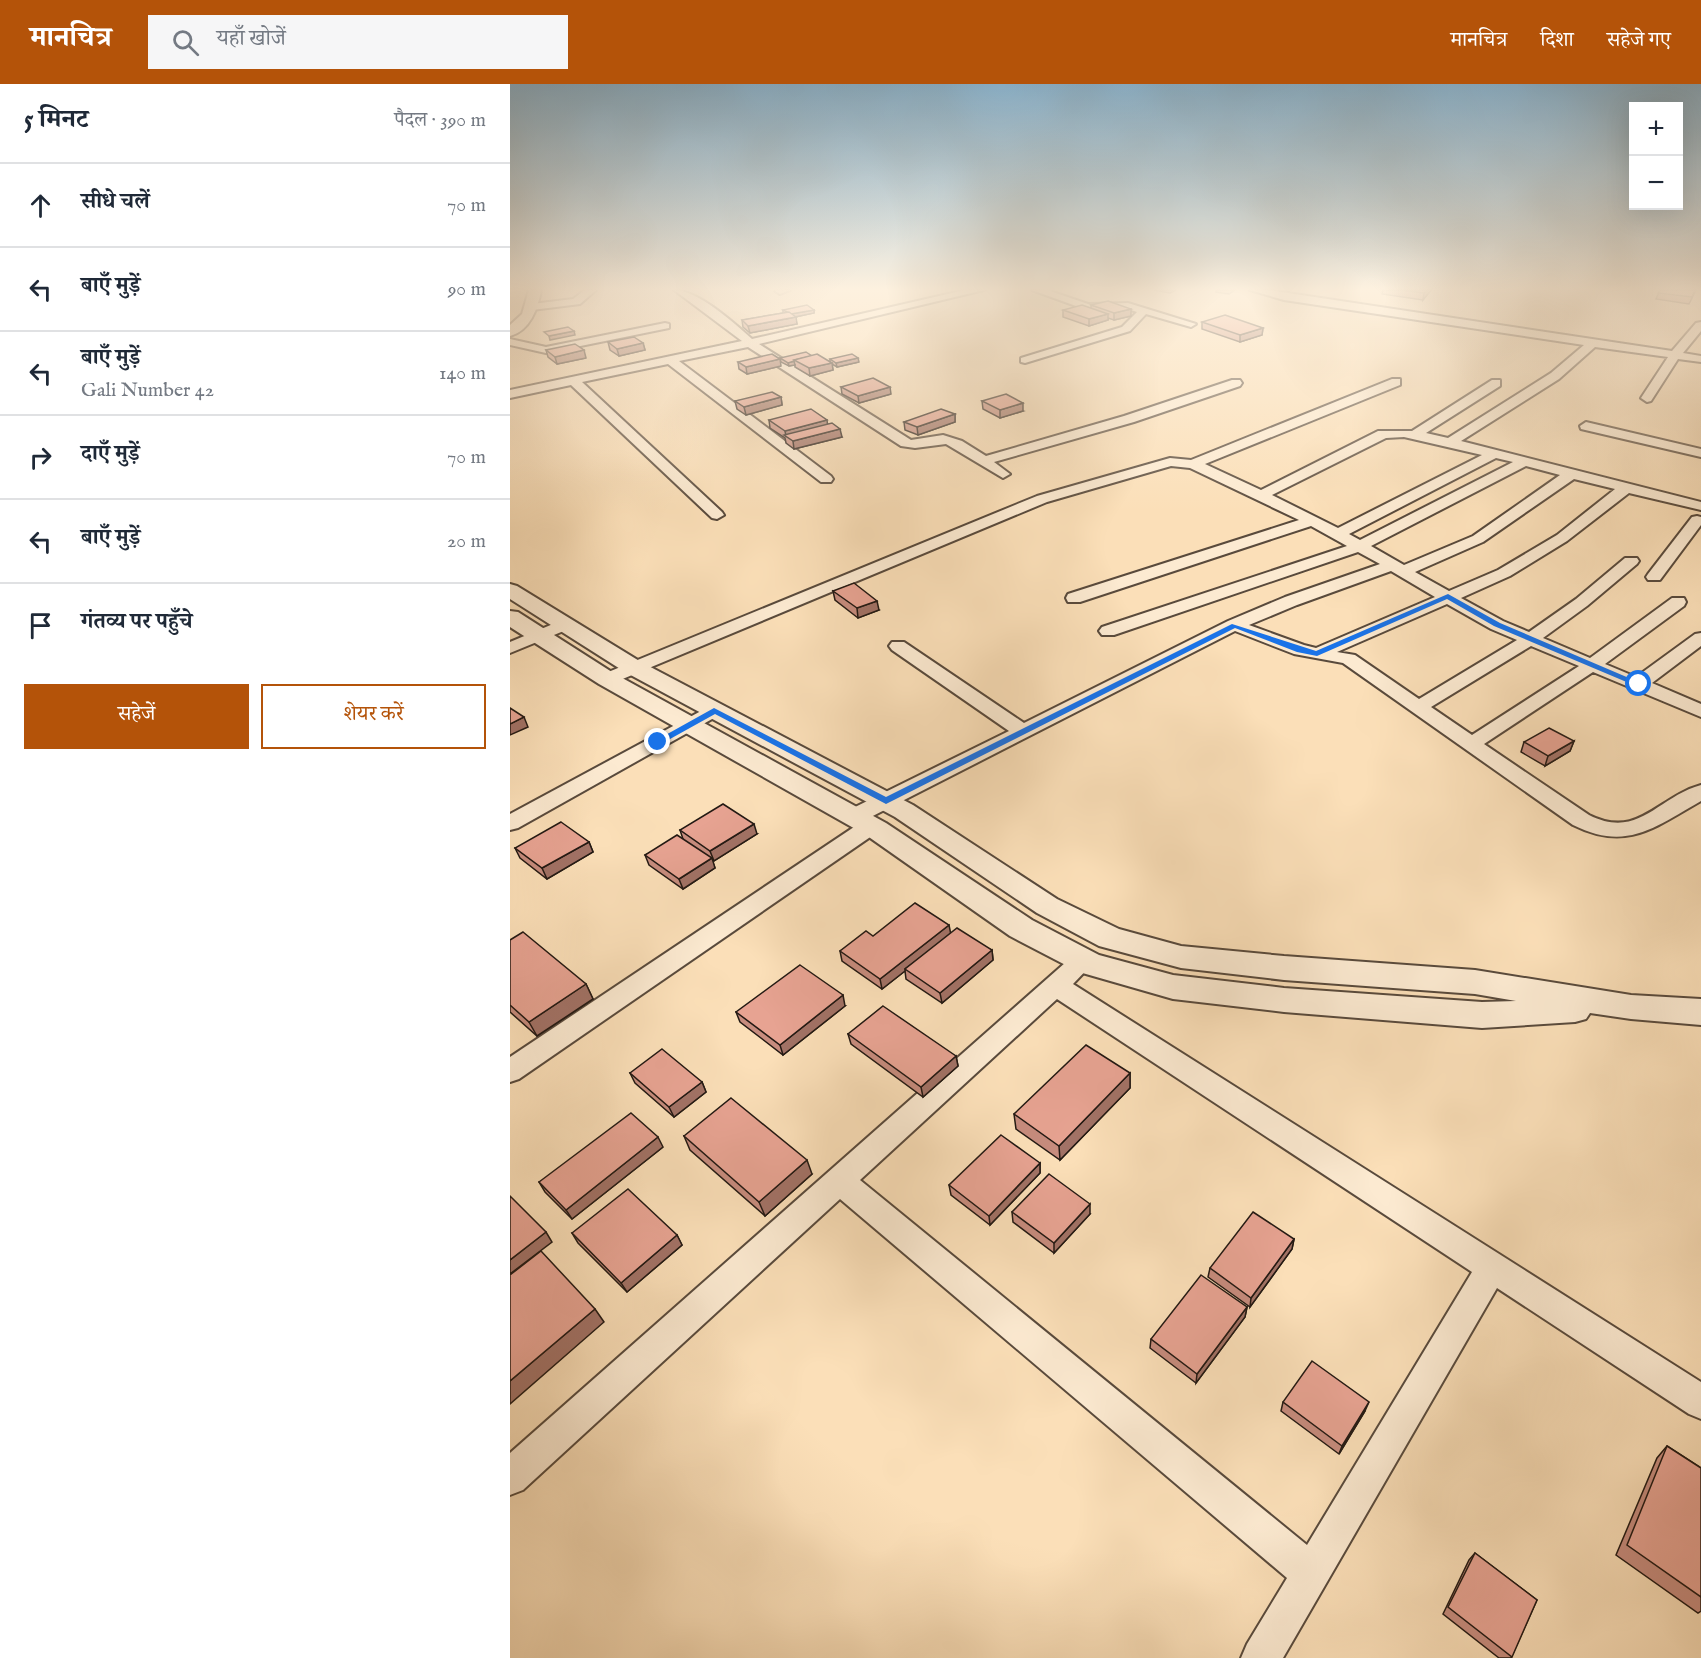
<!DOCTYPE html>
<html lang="hi">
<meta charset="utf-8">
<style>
body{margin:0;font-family:"IM FELL English","Noto Serif Devanagari",serif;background:#f6f6f7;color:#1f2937}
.controls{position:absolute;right:18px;top:18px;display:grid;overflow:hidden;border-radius:0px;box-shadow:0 6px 24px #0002}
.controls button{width:54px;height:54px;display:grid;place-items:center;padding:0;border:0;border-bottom:2px solid #e0e1e3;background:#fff;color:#1f2937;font:30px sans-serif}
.stop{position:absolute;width:18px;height:18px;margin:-14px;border:4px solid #1a73e8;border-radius:50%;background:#fff}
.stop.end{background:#1a73e8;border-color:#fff;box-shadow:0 2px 6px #0008}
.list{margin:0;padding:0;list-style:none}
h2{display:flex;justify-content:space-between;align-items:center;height:78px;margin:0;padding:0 24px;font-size:26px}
h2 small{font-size:20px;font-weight:400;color:#747a83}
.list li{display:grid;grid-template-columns:39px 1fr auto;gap:18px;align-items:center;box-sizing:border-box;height:84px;padding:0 24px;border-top:2px solid #e0e1e3}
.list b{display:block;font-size:22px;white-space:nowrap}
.list p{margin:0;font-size:20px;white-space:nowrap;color:#747a83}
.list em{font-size:20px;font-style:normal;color:#747a83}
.actions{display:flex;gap:12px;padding:18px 24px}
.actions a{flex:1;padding:14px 0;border:2px solid #b45309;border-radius:0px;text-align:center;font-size:21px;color:#b45309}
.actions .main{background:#b45309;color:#fff}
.icon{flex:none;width:33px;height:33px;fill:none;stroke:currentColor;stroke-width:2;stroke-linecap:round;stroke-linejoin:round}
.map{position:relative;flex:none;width:1191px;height:1574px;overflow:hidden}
header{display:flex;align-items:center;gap:36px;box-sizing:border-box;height:84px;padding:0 30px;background:#b45309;color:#fff}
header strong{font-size:28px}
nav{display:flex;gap:33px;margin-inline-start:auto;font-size:21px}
.search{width:420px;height:54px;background:#f6f6f7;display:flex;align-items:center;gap:15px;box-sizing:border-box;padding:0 21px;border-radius:0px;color:#747a83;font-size:22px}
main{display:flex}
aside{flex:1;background:#fff}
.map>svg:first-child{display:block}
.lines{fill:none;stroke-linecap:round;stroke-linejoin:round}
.minor-casing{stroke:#594a3c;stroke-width:4}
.tertiary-casing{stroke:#594a3c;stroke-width:4}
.minor{fill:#fcead1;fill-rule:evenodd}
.tertiary{fill:#fcead1;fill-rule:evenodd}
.wall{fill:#c78c7e;stroke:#231913;stroke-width:1.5}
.shaded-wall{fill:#a27266;stroke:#231913;stroke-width:1.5}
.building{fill:#e7a392;stroke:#231913;stroke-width:1.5}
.route{fill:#1a73e8}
</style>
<header>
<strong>मानचित्र</strong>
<div class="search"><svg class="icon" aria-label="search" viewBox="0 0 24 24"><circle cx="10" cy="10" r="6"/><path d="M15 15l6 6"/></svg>यहाँ खोजें</div>
<nav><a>मानचित्र</a><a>दिशा</a><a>सहेजे गए</a></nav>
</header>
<main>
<aside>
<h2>5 मिनट<small>पैदल · 390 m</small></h2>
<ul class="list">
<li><svg class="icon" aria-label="ahead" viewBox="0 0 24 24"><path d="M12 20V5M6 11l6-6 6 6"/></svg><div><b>सीधे चलें</b></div><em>70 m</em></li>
<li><svg class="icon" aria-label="left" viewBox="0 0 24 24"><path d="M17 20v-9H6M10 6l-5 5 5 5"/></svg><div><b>बाएँ मुड़ें</b></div><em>90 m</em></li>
<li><svg class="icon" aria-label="left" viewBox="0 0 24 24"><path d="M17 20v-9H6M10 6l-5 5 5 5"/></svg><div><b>बाएँ मुड़ें</b><p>Gali Number 42</p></div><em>140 m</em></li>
<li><svg class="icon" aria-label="right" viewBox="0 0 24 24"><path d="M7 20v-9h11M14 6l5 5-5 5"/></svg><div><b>दाएँ मुड़ें</b></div><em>70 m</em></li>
<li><svg class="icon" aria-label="left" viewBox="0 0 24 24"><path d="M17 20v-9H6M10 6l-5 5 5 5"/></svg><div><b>बाएँ मुड़ें</b></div><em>20 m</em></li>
<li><svg class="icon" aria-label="arrive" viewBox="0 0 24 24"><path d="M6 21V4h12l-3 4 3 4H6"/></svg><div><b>गंतव्य पर पहुँचे</b></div></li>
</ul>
<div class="actions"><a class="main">सहेजें</a><a>शेयर करें</a></div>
</aside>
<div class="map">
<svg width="1191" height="1574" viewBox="0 0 1191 1574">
<rect width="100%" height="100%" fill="#fbdfb8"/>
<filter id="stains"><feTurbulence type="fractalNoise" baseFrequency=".00333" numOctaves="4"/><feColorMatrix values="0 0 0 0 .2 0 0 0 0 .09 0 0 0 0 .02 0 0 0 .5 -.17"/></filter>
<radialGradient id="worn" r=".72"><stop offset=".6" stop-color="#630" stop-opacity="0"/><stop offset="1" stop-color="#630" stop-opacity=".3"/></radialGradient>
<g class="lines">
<defs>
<g id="minor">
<polygon points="75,206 86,206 70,220 22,226 17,223 22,220 63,215"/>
<path d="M164 206C188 206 224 239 242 255L455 206H474L249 260 401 356 433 351 452 357 476 372 614 332 722 296H730L732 299 730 302 624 338 484 378 500 390 493 394 436 360 405 364 391 362 238 263 169 277 321 392 323 395 321 398H311L158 280 72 298 212 428 214 431 207 435 202 434 61 301 0 314V306L232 257Z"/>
<polygon points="280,206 270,210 265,207 266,206"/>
<polygon points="522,206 537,206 578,220 618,219 686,240 681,243 636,230 620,247 515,279 511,278 511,274 612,243 627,228 618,225 577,226"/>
<path d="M740 206H758L1162 267 1186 239 1191 238V247L1173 269 1191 272V278L1168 275 1141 317 1137 318 1131 314 1158 273 1085 263 1049 295 951 357 1191 418V426L1119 409 1057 457 1000 492 951 514 993 537 1019 548 1066 515 1115 474H1127L1129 477 1127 480 1077 522 1033 554 1080 574 1162 514H1174L1176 518 1174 522 1095 580 1126 593 1185 550 1191 549V562L1142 599 1191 620V633L1083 588 974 660 1079 731C1129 756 1147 713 1191 701V717C1145 743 1117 768 1063 741L833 579 784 570 725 547 353 737 345 739 337 737 334 732 337 727 499 647 382 566 379 562 382 558H394L514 639 718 537 775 513 870 480 848 468 604 551H592L589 547 592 543 837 462 801 442 570 518H558L556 514 558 510 789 436 680 384 661 382 537 418 103 599H91L88 595 91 591 527 412 660 374 681 376 882 295H890V301L695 380 751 406 868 347H902L982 296H990V302L916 349 938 354 1041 289 1074 261 774 216ZM894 353 972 371 828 444 762 411 876 354ZM986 374 1003 378 850 456 839 450ZM1016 382 1050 391 963 452 894 481 861 462ZM1064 395 1105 405 1047 451 988 486 939 507 905 488 973 458ZM881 487 925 513 806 564 794 561 739 541 787 521ZM937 520 981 545 1007 556 909 615 845 571 827 568ZM1021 562 1069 582 962 651 921 623Z"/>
<polygon points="155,239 159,240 159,244 36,269 0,261 0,255 36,263"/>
<polygon points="1076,338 1191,365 1191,373 1071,345 1070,342"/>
<polygon points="1187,432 1191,433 1191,441 1150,496 1138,496 1136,493 1138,490 1182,433"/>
<polygon points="55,535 61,536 64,540 61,544 0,569 0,558"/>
<polygon points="204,620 211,622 214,626 211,630 8,744 0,746 0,730"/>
<polygon points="361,735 369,737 372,742 369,747 9,995 0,998 0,973 353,737"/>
<path d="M573 868 582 871 585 877 563 900 1191 1298V1335L1179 1330 987 1204 773 1574H731L737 1560 777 1494 330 1115 13 1406 0 1411V1369L564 871ZM547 915 962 1188 797 1461 350 1096Z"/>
</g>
<g id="tertiary">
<path d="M19 206H31C28 224 20 247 0 252V241L12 230Z"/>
<polygon points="0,500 7,502 131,578 403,721 547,815 609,845 671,862 774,872 965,886 1121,911 1191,915 1191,941 1121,935 1080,929 1076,935 1065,938 972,944 774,928 663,915 569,888 500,852 356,751 89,600 0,543 0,527 8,528 105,590 376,739 522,836 589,871 663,891 774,904 972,918 1006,917 965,910 774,896 671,884 589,862 527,829 385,733 115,588 0,515"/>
</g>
</defs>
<use href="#minor" class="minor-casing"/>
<use href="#tertiary" class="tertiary-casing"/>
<use href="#minor" class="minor"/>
<use href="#tertiary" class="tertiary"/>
</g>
<g class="wall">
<polygon points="644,206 666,206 660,209"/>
<polygon points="706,206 725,206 719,210 706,208"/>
<polygon points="873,206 921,206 913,216 872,210"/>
<polygon points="1150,206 1186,206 1179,220 1146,215"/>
<polygon points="581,221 621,232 604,236 598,234 598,236 579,242 553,233 553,226 581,224"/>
<polygon points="273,226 304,226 304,229 285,233 287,240 240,249 233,243 232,236 273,229"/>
<polygon points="692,238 753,244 752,251 730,258 692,245"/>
<polygon points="98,258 133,259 135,266 109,272 100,266"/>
<polygon points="36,266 76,274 47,280 38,273"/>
<polygon points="302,272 320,278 320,275 349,278 327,283 322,280 323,286 300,292 285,283 285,281 279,282 271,278 270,274"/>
<polygon points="228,278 271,282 237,290 229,285"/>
<polygon points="331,303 381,310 349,319 332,310"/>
<polygon points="271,313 272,321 236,331 227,325 225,317"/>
<polygon points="472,317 513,327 490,334 473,325"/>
<polygon points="445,330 445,338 408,351 395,346 394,338"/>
<polygon points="259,336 318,340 332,353 284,365 276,359 275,354 260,344"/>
<polygon points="323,507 369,526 348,534 325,516"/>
<polygon points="1064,657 1060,667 1035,682 1011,668 1014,658"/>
<polygon points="170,746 247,750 204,777 202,776 205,784 173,805 139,781 135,771 173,755"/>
<polygon points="79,758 83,768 37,795 10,774 5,764"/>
<polygon points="440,849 482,866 483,876 432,919 396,895 395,887 372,905 332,877 330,867 363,852"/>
<polygon points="0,856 76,900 83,915 27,952 0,928"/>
<polygon points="335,922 273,971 230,938 226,928"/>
<polygon points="338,950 446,972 448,982 413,1013 341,960"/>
<polygon points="120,989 192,998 196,1008 164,1033 125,999"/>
<polygon points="620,989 620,1004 550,1076 506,1045 504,1030"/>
<polygon points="174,1052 302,1090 255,1132 180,1066"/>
<polygon points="153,1063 62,1135 35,1108 29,1098"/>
<polygon points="530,1079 530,1089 480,1141 441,1111 439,1101"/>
<polygon points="502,1128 580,1130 544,1169 503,1138"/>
<polygon points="62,1149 167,1151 172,1161 117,1208 68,1159"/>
<polygon points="784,1155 782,1165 740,1223 698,1193 700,1184"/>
<polygon points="737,1223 735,1233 686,1299 640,1264 641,1255"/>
<polygon points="773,1318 855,1327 829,1370 771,1327"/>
<polygon points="1157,1362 1191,1384 1191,1527 1188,1529 1106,1471 1147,1374"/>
<polygon points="965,1469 1027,1516 1001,1574 989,1574 933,1530 959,1476"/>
</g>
<g class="shaded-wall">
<polygon points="917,206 921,206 913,216 914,209"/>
<polygon points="621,225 621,232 604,236 604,229"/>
<polygon points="304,226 304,229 280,234 280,230"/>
<polygon points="598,230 598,236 579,242 579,235"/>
<polygon points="286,233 287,240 240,249 238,242"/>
<polygon points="753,244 752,251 730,258 730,251"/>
<polygon points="64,247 65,251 40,256 39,252"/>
<polygon points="133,259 135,266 109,272 107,265"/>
<polygon points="74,266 76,274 47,280 45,273"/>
<polygon points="348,274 349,278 327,283 326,279"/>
<polygon points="270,275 271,282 237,290 236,283"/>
<polygon points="284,277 285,281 279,282 278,279"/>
<polygon points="322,279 323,286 300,292 299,284"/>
<polygon points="380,303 381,310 349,319 348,312"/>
<polygon points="271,313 272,321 236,331 234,323"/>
<polygon points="513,319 513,327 490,334 490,326"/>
<polygon points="445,330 445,338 408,351 407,343"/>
<polygon points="317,336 318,344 276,352 275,347"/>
<polygon points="330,345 332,353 284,365 283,357"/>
<polygon points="367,517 369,526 348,534 347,524"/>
<polygon points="14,633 18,643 0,651 0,640"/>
<polygon points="1064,657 1060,667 1035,682 1038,672"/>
<polygon points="244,740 247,750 204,777 200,767"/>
<polygon points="79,758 83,768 37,795 32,784"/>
<polygon points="202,774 205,784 173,805 169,795"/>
<polygon points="439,841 441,851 395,885 395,887 372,905 370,895"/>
<polygon points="482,866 483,876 432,919 430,909"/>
<polygon points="76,900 83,915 27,952 19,938"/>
<polygon points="333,911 335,922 273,971 270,961"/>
<polygon points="446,972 448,982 413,1013 411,1003"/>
<polygon points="620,989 620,1004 550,1076 549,1062"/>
<polygon points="192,998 196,1008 164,1033 159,1023"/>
<polygon points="148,1053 153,1063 62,1135 56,1126"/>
<polygon points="297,1076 302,1090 255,1132 249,1118"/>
<polygon points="530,1079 530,1089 480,1141 479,1132"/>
<polygon points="580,1120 580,1130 544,1169 544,1159"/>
<polygon points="36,1148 42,1158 0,1190 0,1176"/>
<polygon points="167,1151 172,1161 117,1208 111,1199"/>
<polygon points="784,1155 782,1165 740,1223 741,1214"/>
<polygon points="737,1223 735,1233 686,1299 687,1290"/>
<polygon points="85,1225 94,1238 0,1320 0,1297"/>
<polygon points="859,1318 855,1327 829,1370 832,1362"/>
</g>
<g class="building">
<polygon points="891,206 917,206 914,209"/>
<polygon points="1150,206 1185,206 1182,213 1148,209"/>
<polygon points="598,217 621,225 604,229 581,221"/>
<polygon points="297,221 304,226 281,230 273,226"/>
<polygon points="572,221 598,230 579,235 553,226"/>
<polygon points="279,228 286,233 238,242 232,236"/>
<polygon points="715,231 753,244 730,251 692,238"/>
<polygon points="58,243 64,247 39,252 34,248"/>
<polygon points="124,253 133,259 107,265 98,258"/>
<polygon points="65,260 74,266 45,273 36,266"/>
<polygon points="296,268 302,272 284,276 284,277 278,279 270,274"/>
<polygon points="262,270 270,275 236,283 228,278"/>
<polygon points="307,270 322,279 299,284 284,276"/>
<polygon points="342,270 348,274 326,279 320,275"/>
<polygon points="363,294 380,303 348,312 331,303"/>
<polygon points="262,308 271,313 234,323 225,317"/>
<polygon points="496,310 513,319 490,326 472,317"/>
<polygon points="301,325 317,336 275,347 259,336"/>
<polygon points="431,325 445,330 407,343 394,338"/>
<polygon points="322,339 330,345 283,357 274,351"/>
<polygon points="344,499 367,517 347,524 323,507"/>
<polygon points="0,624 14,633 0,640"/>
<polygon points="1039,644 1064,657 1038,672 1014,658"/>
<polygon points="213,720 244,740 200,767 170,746"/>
<polygon points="51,738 79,758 32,784 5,764"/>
<polygon points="167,751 202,774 169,795 135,771"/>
<polygon points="405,819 439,841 370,895 330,867 356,847 363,852"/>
<polygon points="447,844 482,866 430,909 395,885"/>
<polygon points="13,848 76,900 19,938 0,921 0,856"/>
<polygon points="290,881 333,911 270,961 226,928"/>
<polygon points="373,922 446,972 411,1003 338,950"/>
<polygon points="576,961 620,989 549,1062 504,1030"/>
<polygon points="152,965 192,998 159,1023 120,989"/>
<polygon points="221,1014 297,1076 249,1118 174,1052"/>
<polygon points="121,1029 148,1053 56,1126 29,1098"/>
<polygon points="491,1051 530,1079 479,1132 439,1101"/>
<polygon points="539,1090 580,1120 544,1159 502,1128"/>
<polygon points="118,1105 167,1151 111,1199 62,1149"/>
<polygon points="0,1112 36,1148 0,1176"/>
<polygon points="743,1128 784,1155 741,1214 700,1184"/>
<polygon points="31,1167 85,1225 0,1297 0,1191"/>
<polygon points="691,1191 737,1223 687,1290 641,1255"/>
<polygon points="802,1277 859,1318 832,1362 773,1318"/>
<polygon points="1157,1362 1191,1384 1191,1513 1117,1461"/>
<polygon points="965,1469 1027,1516 1002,1573 938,1523"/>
</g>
<linearGradient id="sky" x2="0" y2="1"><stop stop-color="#8bb7d4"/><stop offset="0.48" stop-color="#fdf1df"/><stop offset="1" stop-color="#fdf1df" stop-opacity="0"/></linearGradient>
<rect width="1191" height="427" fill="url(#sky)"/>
<polygon class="route" points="938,510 990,539 1133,600 1126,602 984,542 937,515 807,572 787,568 725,544 376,720 205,630 151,660 143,658 204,624 376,713 722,540 806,567"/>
<rect width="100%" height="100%" filter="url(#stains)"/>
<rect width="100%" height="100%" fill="url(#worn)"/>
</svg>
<div class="controls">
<button>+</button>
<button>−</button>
</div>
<div class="stop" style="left:1129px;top:600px"></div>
<div class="stop end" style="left:148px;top:658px"></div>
</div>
</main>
